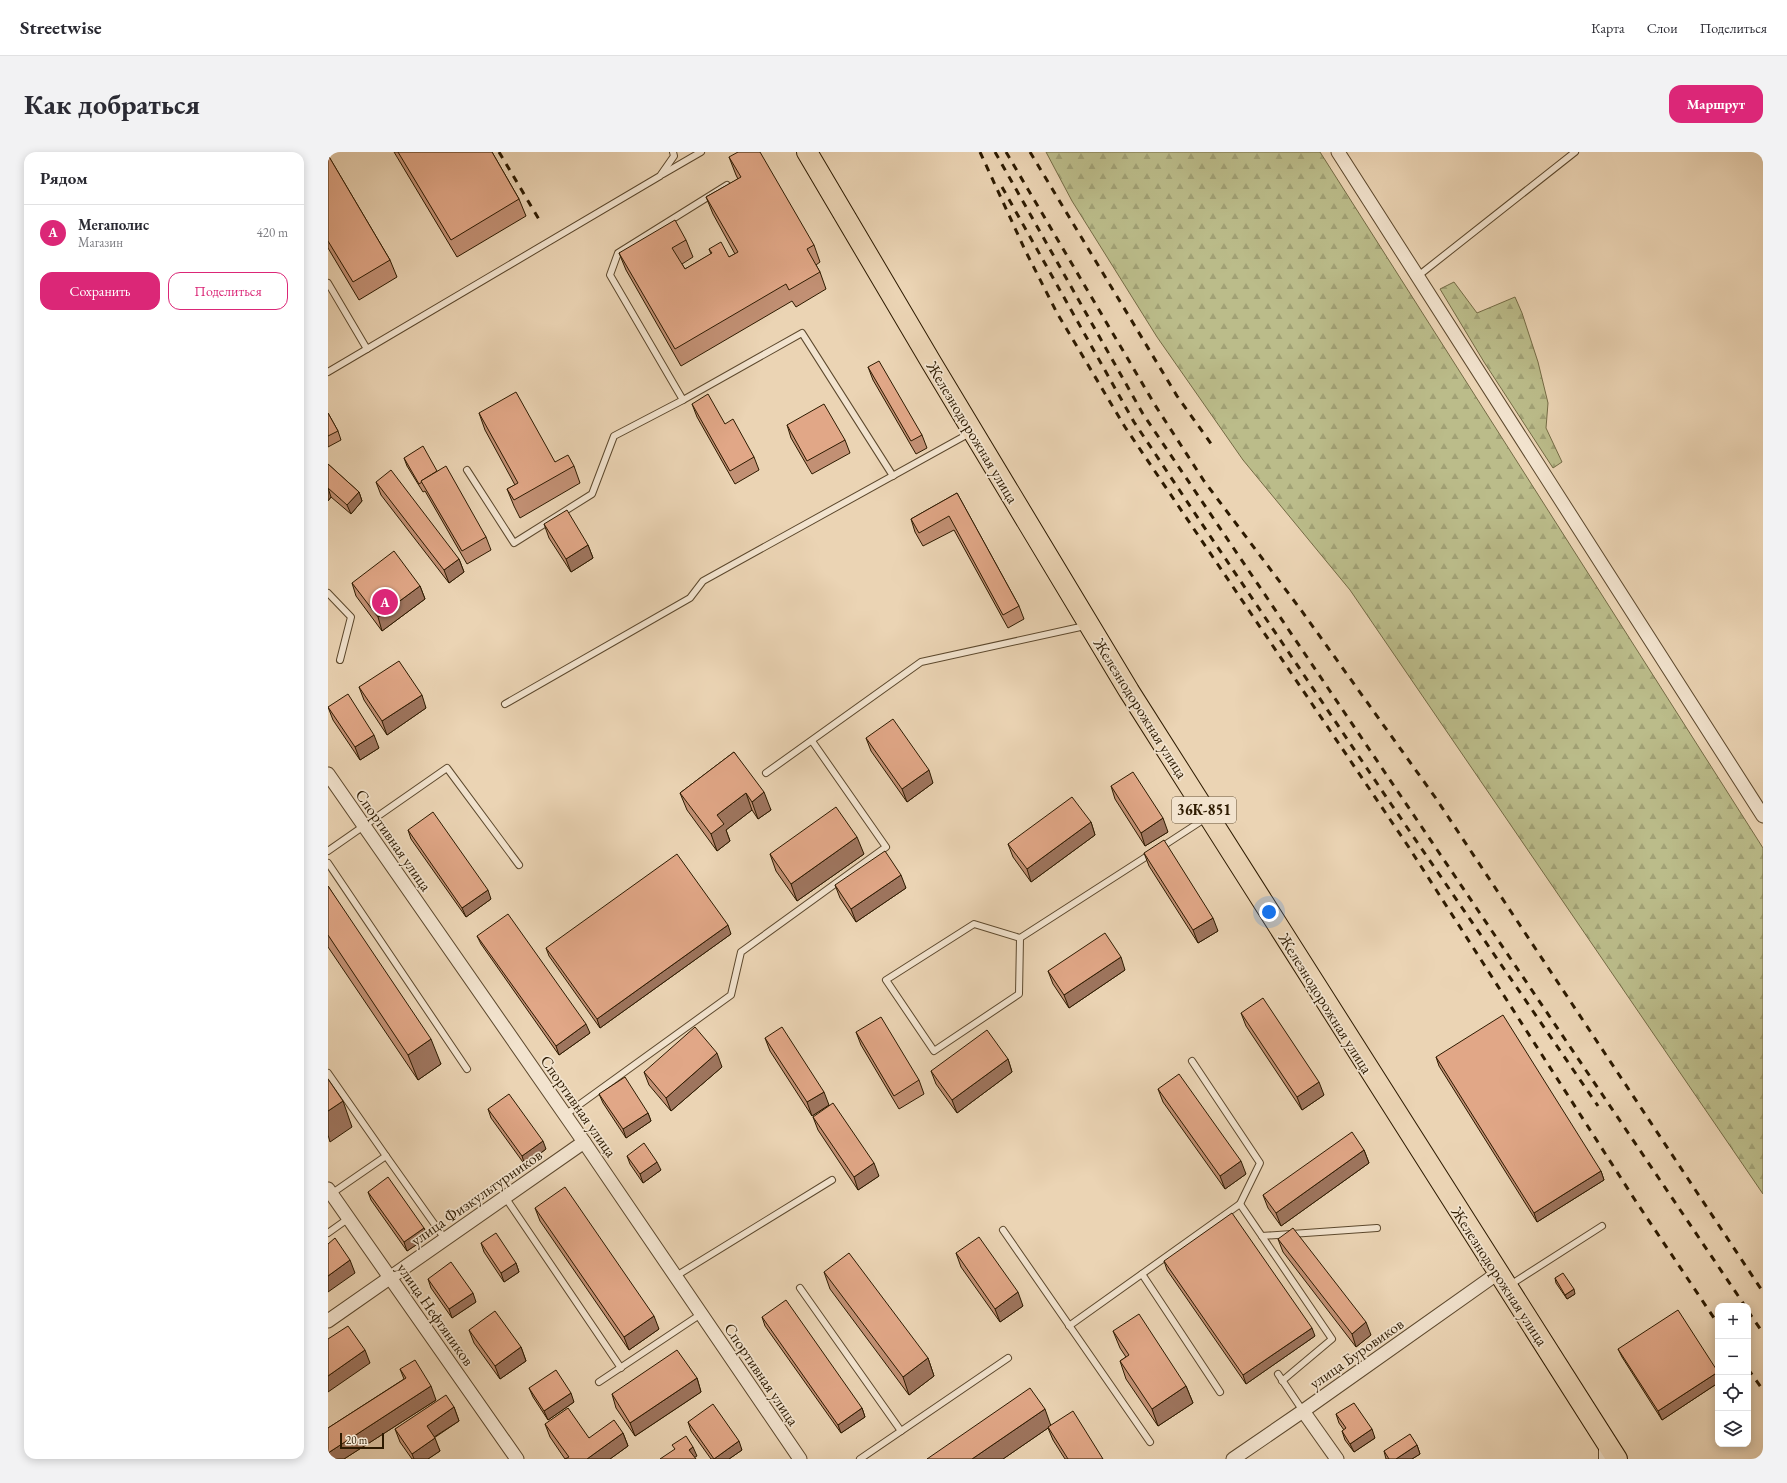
<!DOCTYPE html>
<html lang="ru">
<meta charset="utf-8">
<style>
body{margin:0;font-family:"EB Garamond",serif;background:#f2f2f3;color:#2b2b33}
.controls{position:absolute;right:12px;bottom:12px;display:grid;overflow:hidden;border-radius:8px;box-shadow:0 2px 10px #0003}
.controls button{width:36px;height:36px;display:grid;place-items:center;padding:0;border:0;border-bottom:1px solid #e1e1e2;background:#fff;color:#2b2b33;font:20px sans-serif}
.scale{position:absolute;left:12px;bottom:10px;width:44px;box-sizing:border-box;padding-left:4px;border:2px solid #2d1a00;border-top:0;font-size:11px;line-height:14px;white-space:nowrap;color:#2d1a00;-webkit-text-stroke:3px #f2e3ce;paint-order:stroke}
.you{position:absolute;left:941px;top:760px;width:14px;height:14px;margin:-10px;border:3px solid #fff;border-radius:50%;background:#1a73e8;box-shadow:0 0 0 6px #1a73e833}
.badge{display:grid;place-items:center;width:26px;height:26px;border-radius:50%;background:#db2777;color:#fff;font-size:13px;font-weight:700}
.pin{position:absolute;translate:-50% -50%;border:2px solid #fff;box-shadow:0 1px 4px #0006}
.list{margin:0;padding:0;list-style:none}
h2{display:flex;justify-content:space-between;align-items:center;height:52px;margin:0;padding:0 16px;font-size:17px}
h2 small{font-size:13px;font-weight:400;color:#7c7c81}
.list li{display:grid;grid-template-columns:26px 1fr auto;gap:12px;align-items:center;box-sizing:border-box;height:56px;padding:0 16px;border-top:1px solid #e1e1e2}
.list b{display:block;font-size:15px;white-space:nowrap}
.list p{margin:0;font-size:13px;white-space:nowrap;color:#7c7c81}
.list em{font-size:13px;font-style:normal;color:#7c7c81}
.actions{display:flex;gap:8px;padding:12px 16px}
.actions a{flex:1;padding:9px 0;border:1px solid #db2777;border-radius:12px;text-align:center;font-size:14px;color:#db2777}
.actions .main{background:#db2777;color:#fff}
.icon{flex:none;width:22px;height:22px;fill:none;stroke:currentColor;stroke-width:2;stroke-linecap:round;stroke-linejoin:round}
.map{position:relative;flex:none;width:1435px;height:1307px;overflow:hidden;border-radius:12px}
header{display:flex;align-items:center;gap:24px;box-sizing:border-box;height:56px;padding:0 20px;background:#fff;border-bottom:1px solid #e1e1e2}
header strong{font-size:19px}
nav{display:flex;gap:22px;margin-inline-start:auto;font-size:14px}
.intro{display:flex;align-items:center;justify-content:space-between;box-sizing:border-box;height:96px;padding:0 24px}
h1{margin:0;font-size:28px}
.button{padding:10px 18px;border-radius:12px;background:#db2777;color:#fff;font-size:14px;font-weight:700}
main{display:flex;gap:24px;padding:0 24px}
aside{flex:1;background:#fff;border-radius:12px;box-shadow:0 2px 10px #0003}
.map>svg:first-child{display:block}
.forest{fill:url(#forest-firs);stroke:#746b45}
.lines{fill:none;stroke-linecap:round;stroke-linejoin:round}
.service-casing{stroke:#5c482d;stroke-width:8}
.minor-casing{stroke:#5c482d;stroke-width:15}
.primary-casing{stroke:#2d1a00;stroke-width:22}
.service{stroke:#f2e3ce;stroke-width:6}
.minor{stroke:#f2e3ce;stroke-width:13}
.primary{stroke:#ebd4b4;stroke-width:20}
.rail{stroke:#2d1a00;stroke-width:3;stroke-dasharray:7 7;stroke-linecap:butt}
.wall{fill:#c29074;stroke:#2d1a00}
.shaded-wall{fill:#9e755e;stroke:#2d1a00}
.building{fill:#e1a787;stroke:#2d1a00}
.labels{text-anchor:middle;stroke-width:3.5;stroke-linejoin:round;paint-order:stroke}
.shield{fill:#f2e3ce;stroke:#68563e;stroke-width:1}
.shield-label{font-size:15px;font-weight:bold;fill:#2d1a00}
.street-label{font-size:16px;fill:#2d1a00;stroke:#f2e3ce}
</style>
<header>
<strong>Streetwise</strong>
<nav><a>Карта</a><a>Слои</a><a>Поделиться</a></nav>
</header>
<div class="intro"><h1>Как добраться</h1><a class="button">Маршрут</a></div>
<main>
<aside>
<h2>Рядом<small></small></h2>
<ul class="list">
<li><span class="badge">A</span><div><b>Мегаполис</b><p>Магазин</p></div><em>420 m</em></li>
</ul>
<div class="actions"><a class="main">Сохранить</a><a>Поделиться</a></div>
</aside>
<div class="map">
<svg width="1435" height="1307" viewBox="0 0 1435 1307">
<defs>
<pattern id="forest-firs" width="22" height="20" patternUnits="userSpaceOnUse"><rect width="22" height="20" fill="#bbbc8a"/><path d="M5 1l3.5 6h-7zM16 11l3.5 6h-7z" fill="#a1a175"/></pattern>
</defs>
<rect width="100%" height="100%" fill="#ebd4b4"/>
<filter id="stains"><feTurbulence type="fractalNoise" baseFrequency=".005" numOctaves="4"/><feColorMatrix values="0 0 0 0 .2 0 0 0 0 .09 0 0 0 0 .02 0 0 0 .5 -.17"/></filter>
<radialGradient id="worn" r=".72"><stop offset=".6" stop-color="#630" stop-opacity="0"/><stop offset="1" stop-color="#630" stop-opacity=".3"/></radialGradient>
<g class="forest">
<polygon points="718,0 992,0 1435,696 1435,1042 1022,438 915,308 829,185 744,49"/>
<polygon points="1126,130 1149,161 1187,145 1194,161 1210,210 1220,251 1218,276 1234,310 1225,316 1156,210 1112,137"/>
</g>
<g class="lines">
<defs>
<g id="service">
<polyline points="335,22 373,0"/>
<polyline points="1090,124 1247,0"/>
<polyline points="0,131 39,197"/>
<polyline points="0,220 332,24 346,4 345,0"/>
<polyline points="355,248 282,123 290,101 399,33"/>
<polyline points="139,318 186,391 264,342 286,284 355,248 474,181 565,324"/>
<polyline points="0,441 23,465 12,508"/>
<polyline points="177,552 362,446 375,429 642,281"/>
<polyline points="438,621 593,510 757,474"/>
<polyline points="832,696 878,666"/>
<polyline points="0,699 119,616 191,713"/>
<polyline points="0,711 139,917"/>
<polyline points="692,786 691,842 606,899 558,828 646,772 692,786 824,701"/>
<polyline points="864,909 932,1011 912,1052"/>
<polyline points="0,921 58,1004 3,1042"/>
<polyline points="237,963 403,843 413,800 558,695 484,589"/>
<polyline points="58,1004 117,1087"/>
<polyline points="177,1045 293,1216"/>
<polyline points="675,1078 822,1290"/>
<polyline points="0,1081 21,1066"/>
<polyline points="934,1084 1049,1076"/>
<polyline points="814,1122 892,1240"/>
<polyline points="348,1124 504,1028"/>
<polyline points="1182,1133 1274,1074"/>
<polyline points="472,1136 573,1279"/>
<polyline points="741,1174 912,1052 1004,1187 954,1229"/>
<polyline points="950,1222 975,1259"/>
<polyline points="271,1230 373,1162"/>
<polyline points="1274,1294 1274,1307"/>
<polyline points="532,1307 680,1206"/>
</g>
<g id="minor">
<polyline points="1010,0 1435,664"/>
<polyline points="0,622 256,990 472,1307"/>
<polyline points="0,1037 189,1307"/>
<polyline points="0,1169 256,990"/>
<polyline points="975,1259 1009,1307"/>
<polyline points="905,1307 975,1259 1170,1121"/>
</g>
<polyline id="primary" points="479,0 603,210 801,539 1289,1307"/>
</defs>
<use href="#service" class="service-casing"/>
<use href="#minor" class="minor-casing"/>
<use href="#primary" class="primary-casing"/>
<use href="#service" class="service"/>
<use href="#minor" class="minor"/>
<use href="#primary" class="primary"/>
<g class="rail">
<polyline points="171,0 212,69"/>
<polyline points="652,0 697,98 729,161 797,275 1080,694 1307,1048 1390,1172"/>
<polyline points="667,0 815,262 1417,1154"/>
<polyline points="678,0 827,253 876,329 973,458 1107,645 1435,1140"/>
<polyline points="702,0 849,244 884,293"/>
<polyline points="674,35 806,270 872,369 1063,652 1270,954"/>
<polyline points="1420,1159 1435,1181"/>
<polyline points="1420,1217 1435,1238"/>
</g>
</g>
<g class="wall">
<polygon points="66,0 164,0 191,47 198,64 129,105"/>
<polygon points="0,3 62,108 69,125 31,148 0,96"/>
<polygon points="401,5 486,93 492,110 488,113 492,120 498,137 468,155 464,149 353,214 298,118 291,101 358,88 365,105 354,112 357,117 383,102 381,97 401,105 407,102 385,62 378,45 410,27 408,23"/>
<polygon points="540,215 594,283 599,296 588,302 545,228"/>
<polygon points="364,252 397,272 426,305 431,318 407,332 369,265"/>
<polygon points="0,261 10,279 13,288 0,295"/>
<polygon points="151,261 227,310 246,314 252,331 192,366 186,354 179,337 187,333 157,278"/>
<polygon points="459,273 517,288 522,301 484,322 463,286"/>
<polygon points="76,306 109,319 158,385 163,398 139,412 97,339 95,340 79,314"/>
<polygon points="0,312 31,340 34,349 23,362 3,345 0,349"/>
<polygon points="48,330 131,407 136,420 121,431 53,343"/>
<polygon points="629,341 691,454 696,467 680,476 626,378 595,394 587,380 583,367"/>
<polygon points="216,372 260,393 265,406 243,420 221,386"/>
<polygon points="24,431 92,434 97,447 54,479 28,444"/>
<polygon points="31,535 98,556 59,583 36,548"/>
<polygon points="0,555 51,596 32,608 5,568"/>
<polygon points="538,586 605,631 579,650 543,599"/>
<polygon points="406,600 443,658 430,667 424,658 398,678 402,689 389,699 359,658 352,641"/>
<polygon points="783,634 840,680 817,694 787,647"/>
<polygon points="763,670 767,683 703,730 685,705 680,692"/>
<polygon points="80,678 163,747 138,765 83,687"/>
<polygon points="816,701 890,779 870,791 821,714"/>
<polygon points="442,702 536,702 469,749 448,719"/>
<polygon points="507,733 578,736 528,770 512,746"/>
<polygon points="0,734 113,912 90,928 0,795"/>
<polygon points="403,782 272,876 221,804 218,796"/>
<polygon points="149,784 262,881 231,903 153,792"/>
<polygon points="797,818 741,856 725,832 720,819"/>
<polygon points="913,861 996,943 974,958 918,874"/>
<polygon points="528,880 591,928 596,942 571,957 533,893"/>
<polygon points="437,886 501,953 484,964 442,899"/>
<polygon points="1108,905 1273,1019 1276,1028 1209,1070 1111,914"/>
<polygon points="680,907 684,920 629,961 608,932 603,919"/>
<polygon points="394,915 343,959 321,933 316,920"/>
<polygon points="830,937 918,1022 897,1037 835,950"/>
<polygon points="271,942 320,961 323,969 298,986 275,951"/>
<polygon points="160,957 218,997 197,1013 163,966"/>
<polygon points="485,965 551,1024 530,1038 490,978"/>
<polygon points="1036,998 1041,1011 953,1074 940,1056 935,1043"/>
<polygon points="299,1004 333,1018 315,1031 302,1012"/>
<polygon points="40,1040 96,1076 100,1085 79,1099 43,1048"/>
<polygon points="207,1056 331,1177 301,1198 212,1069"/>
<polygon points="950,1087 1043,1183 1028,1195 955,1100"/>
<polygon points="153,1091 188,1111 191,1120 176,1130 156,1100"/>
<polygon points="628,1101 695,1154 672,1170 633,1115"/>
<polygon points="836,1109 987,1184 918,1232 839,1118"/>
<polygon points="496,1120 600,1206 606,1224 581,1243 502,1137"/>
<polygon points="1227,1126 1247,1142 1239,1147 1228,1131"/>
<polygon points="100,1127 148,1150 124,1166 103,1136"/>
<polygon points="434,1165 534,1256 537,1265 513,1281 437,1174"/>
<polygon points="141,1178 193,1195 198,1209 172,1227 146,1191"/>
<polygon points="785,1179 858,1234 865,1251 830,1274 798,1227 792,1209 798,1205 792,1196"/>
<polygon points="1290,1197 1390,1220 1390,1231 1334,1268 1294,1205"/>
<polygon points="72,1217 108,1248 16,1307 0,1307 0,1276 76,1227"/>
<polygon points="369,1226 373,1240 307,1284 288,1256 284,1242"/>
<polygon points="201,1236 246,1250 220,1268 205,1245"/>
<polygon points="126,1255 131,1269 106,1286 112,1299 100,1307 84,1307 72,1290 67,1277"/>
<polygon points="1008,1262 1047,1286 1026,1300 1017,1288 1014,1279 1016,1278 1011,1271"/>
<polygon points="360,1270 414,1298 401,1307 383,1307 363,1279"/>
<polygon points="217,1272 261,1286 295,1281 300,1294 282,1307 237,1307 222,1285"/>
<polygon points="723,1274 775,1307 737,1307 725,1288 720,1276 675,1307 599,1307"/>
<polygon points="1089,1293 1092,1302 1084,1307 1058,1307 1056,1299"/>
</g>
<g class="shaded-wall">
<polygon points="0,336 3,345 0,349"/>
<polygon points="31,340 34,349 23,362 19,353"/>
<polygon points="260,393 265,406 243,420 238,407"/>
<polygon points="131,407 136,420 121,431 116,418"/>
<polygon points="92,434 97,447 54,479 50,465"/>
<polygon points="94,543 98,556 59,583 54,569"/>
<polygon points="46,583 51,596 32,608 27,595"/>
<polygon points="601,618 605,631 579,650 574,637"/>
<polygon points="436,640 443,658 430,667 424,650"/>
<polygon points="418,641 424,658 398,678 402,689 389,699 383,682 389,663"/>
<polygon points="835,666 840,680 817,694 813,681"/>
<polygon points="763,670 767,683 703,730 699,717"/>
<polygon points="529,685 536,702 469,749 463,732"/>
<polygon points="573,723 578,736 528,770 523,757"/>
<polygon points="160,738 163,747 138,765 134,756"/>
<polygon points="885,766 890,779 870,791 865,778"/>
<polygon points="400,773 403,782 272,876 269,867"/>
<polygon points="793,805 797,818 741,856 736,843"/>
<polygon points="258,872 262,881 231,903 228,894"/>
<polygon points="103,887 113,912 90,928 80,903"/>
<polygon points="389,901 394,915 343,959 338,946"/>
<polygon points="680,907 684,920 629,961 624,948"/>
<polygon points="991,930 996,943 974,958 969,945"/>
<polygon points="496,940 501,953 484,964 479,950"/>
<polygon points="15,949 24,975 2,990 0,983 0,959"/>
<polygon points="320,961 323,969 298,986 295,977"/>
<polygon points="215,989 218,997 197,1013 194,1004"/>
<polygon points="1036,998 1041,1011 953,1074 948,1061"/>
<polygon points="913,1009 918,1022 897,1037 892,1024"/>
<polygon points="329,1010 333,1018 315,1031 312,1022"/>
<polygon points="546,1011 551,1024 530,1038 526,1025"/>
<polygon points="1273,1019 1276,1028 1209,1070 1206,1061"/>
<polygon points="96,1076 100,1085 79,1099 76,1090"/>
<polygon points="22,1108 27,1121 0,1140 0,1124"/>
<polygon points="188,1111 191,1120 176,1130 173,1121"/>
<polygon points="1246,1137 1247,1142 1239,1147 1237,1143"/>
<polygon points="690,1140 695,1154 672,1170 667,1157"/>
<polygon points="145,1141 148,1150 124,1166 121,1157"/>
<polygon points="326,1164 331,1177 301,1198 296,1185"/>
<polygon points="1038,1170 1043,1183 1028,1195 1024,1182"/>
<polygon points="984,1176 987,1184 918,1232 915,1223"/>
<polygon points="193,1195 198,1209 172,1227 167,1214"/>
<polygon points="37,1198 42,1211 0,1240 0,1224"/>
<polygon points="600,1206 606,1224 581,1243 575,1225"/>
<polygon points="1390,1220 1390,1231 1334,1268 1330,1259"/>
<polygon points="369,1226 373,1240 307,1284 302,1271"/>
<polygon points="103,1234 108,1248 16,1307 0,1307 0,1301"/>
<polygon points="858,1234 865,1251 830,1274 824,1257"/>
<polygon points="243,1241 246,1250 220,1268 216,1259"/>
<polygon points="126,1255 131,1269 103,1287 99,1274"/>
<polygon points="534,1256 537,1265 513,1281 510,1273"/>
<polygon points="717,1257 723,1274 675,1307 644,1307"/>
<polygon points="1044,1277 1047,1286 1026,1300 1022,1292"/>
<polygon points="295,1281 300,1294 282,1307 259,1307"/>
<polygon points="107,1286 112,1299 100,1307 86,1307 84,1302"/>
<polygon points="411,1289 414,1298 401,1307 386,1307"/>
<polygon points="1089,1293 1092,1302 1084,1307 1068,1307"/>
<polygon points="365,1295 369,1304 364,1307 361,1298"/>
</g>
<g class="building">
<polygon points="70,0 164,0 191,47 123,88"/>
<polygon points="410,0 432,0 486,93 479,97 492,120 461,138 458,132 347,197 291,101 347,68 358,88 344,96 357,117 384,101 381,97 393,90 401,105 410,100 378,45 413,25 401,5"/>
<polygon points="0,3 62,108 25,130 0,89"/>
<polygon points="551,209 594,283 583,289 540,215"/>
<polygon points="188,240 227,310 240,303 246,314 186,348 179,337 190,331 151,261"/>
<polygon points="380,242 397,272 405,267 426,305 402,319 364,252"/>
<polygon points="496,252 517,288 479,309 459,273"/>
<polygon points="0,261 10,279 0,284"/>
<polygon points="95,294 109,319 93,329 94,330 91,332 76,306"/>
<polygon points="0,312 31,340 19,353 0,336"/>
<polygon points="118,314 158,385 134,399 93,329"/>
<polygon points="63,318 131,407 116,418 48,330"/>
<polygon points="629,341 691,454 675,463 621,364 591,381 583,367"/>
<polygon points="239,358 260,393 238,407 216,372"/>
<polygon points="66,399 92,434 50,465 24,431"/>
<polygon points="71,509 94,543 54,569 31,535"/>
<polygon points="20,542 46,583 27,595 0,555"/>
<polygon points="565,567 601,618 574,637 538,586"/>
<polygon points="406,600 436,640 424,650 418,641 389,663 396,672 383,682 352,641"/>
<polygon points="805,620 835,666 813,681 783,634"/>
<polygon points="744,645 763,670 699,717 680,692"/>
<polygon points="508,655 529,685 463,732 442,702"/>
<polygon points="105,660 160,738 134,756 80,678"/>
<polygon points="836,688 885,766 865,778 816,701"/>
<polygon points="557,699 573,723 523,757 507,733"/>
<polygon points="349,702 400,773 269,867 218,796"/>
<polygon points="0,734 103,887 80,903 0,783"/>
<polygon points="180,762 258,872 228,894 149,784"/>
<polygon points="777,781 793,805 736,843 720,819"/>
<polygon points="935,846 991,930 969,945 913,861"/>
<polygon points="1175,863 1273,1019 1206,1061 1108,905"/>
<polygon points="553,865 591,928 566,944 528,880"/>
<polygon points="367,875 389,901 338,946 316,920"/>
<polygon points="454,875 496,940 479,950 437,886"/>
<polygon points="659,878 680,907 624,948 603,919"/>
<polygon points="851,922 913,1009 892,1024 830,937"/>
<polygon points="297,925 320,961 295,977 271,942"/>
<polygon points="0,927 15,949 0,959"/>
<polygon points="181,942 215,989 194,1004 160,957"/>
<polygon points="505,951 546,1011 526,1025 485,965"/>
<polygon points="1024,980 1036,998 948,1061 935,1043"/>
<polygon points="316,991 329,1010 312,1022 299,1004"/>
<polygon points="60,1025 96,1076 76,1090 40,1040"/>
<polygon points="237,1035 326,1164 296,1185 207,1056"/>
<polygon points="904,1061 984,1176 915,1223 836,1109"/>
<polygon points="965,1076 1038,1170 1024,1182 950,1087"/>
<polygon points="168,1081 188,1111 173,1121 153,1091"/>
<polygon points="651,1085 690,1140 667,1157 628,1101"/>
<polygon points="7,1086 22,1108 0,1124 0,1092"/>
<polygon points="521,1101 600,1206 575,1225 496,1120"/>
<polygon points="123,1110 145,1141 121,1157 100,1127"/>
<polygon points="1235,1121 1246,1137 1237,1143 1227,1126"/>
<polygon points="458,1148 534,1256 510,1273 434,1165"/>
<polygon points="1350,1158 1390,1220 1330,1259 1290,1197"/>
<polygon points="167,1159 193,1195 167,1214 141,1178"/>
<polygon points="811,1162 858,1234 824,1257 792,1209 801,1203 785,1179"/>
<polygon points="20,1174 37,1198 0,1224 0,1187"/>
<polygon points="349,1198 369,1226 302,1271 284,1242"/>
<polygon points="87,1208 103,1234 0,1301 0,1276 78,1226 72,1217"/>
<polygon points="228,1218 243,1241 216,1259 201,1236"/>
<polygon points="702,1236 717,1257 644,1307 599,1307"/>
<polygon points="118,1243 126,1255 99,1274 107,1286 84,1302 67,1277"/>
<polygon points="1026,1251 1044,1277 1022,1292 1014,1279 1018,1276 1008,1262"/>
<polygon points="385,1252 411,1289 386,1307 360,1270"/>
<polygon points="240,1256 261,1286 286,1268 295,1281 259,1307 237,1307 241,1305 217,1272"/>
<polygon points="745,1259 775,1307 740,1307 720,1275"/>
<polygon points="1082,1282 1089,1293 1068,1307 1061,1307 1056,1299"/>
<polygon points="358,1284 365,1295 361,1298 368,1307 332,1307 347,1297 344,1293"/>
</g>
<g class="labels">
<rect class="shield" x="844" y="645" width="64" height="26" rx="3"/>
<g class="shield-label">
<text x="876" y="663">36К-851</text>
</g>
<g class="street-label">
<text transform="translate(645 280) rotate(59)" y="6">Железнодорожная улица</text>
<text transform="translate(813 556) rotate(58)" y="6">Железнодорожная улица</text>
<text transform="translate(66 688) rotate(55)" y="6">Спортивная улица</text>
<text transform="translate(998 851) rotate(58)" y="6">Железнодорожная улица</text>
<text transform="translate(251 954) rotate(55)" y="6">Спортивная улица</text>
<text transform="translate(148 1045) rotate(-35)" y="6">улица Физкультурников</text>
<text transform="translate(1172 1124) rotate(57)" y="6">Железнодорожная улица</text>
<text transform="translate(108 1162) rotate(55)" y="6">улица Нефтяников</text>
<text transform="translate(1028 1201) rotate(-35)" y="6">улица Буровиков</text>
<text transform="translate(434 1222) rotate(56)" y="6">Спортивная улица</text>
</g>
</g>
<rect width="100%" height="100%" filter="url(#stains)"/>
<rect width="100%" height="100%" fill="url(#worn)"/>
</svg>
<div class="controls">
<button>+</button>
<button>−</button>
<button><svg class="icon" aria-label="locate" viewBox="0 0 24 24"><circle cx="12" cy="12" r="6"/><path d="M12 2v4M12 18v4M2 12h4M18 12h4"/></svg></button>
<button><svg class="icon" aria-label="layers" viewBox="0 0 24 24"><path d="M12 4l9 5-9 5-9-5zM3 14l9 5 9-5"/></svg></button>
</div>
<div class="scale">20 m</div>
<div class="you"></div>
<div class="pin badge" style="left:57px;top:450px">A</div>
</div>
</main>
